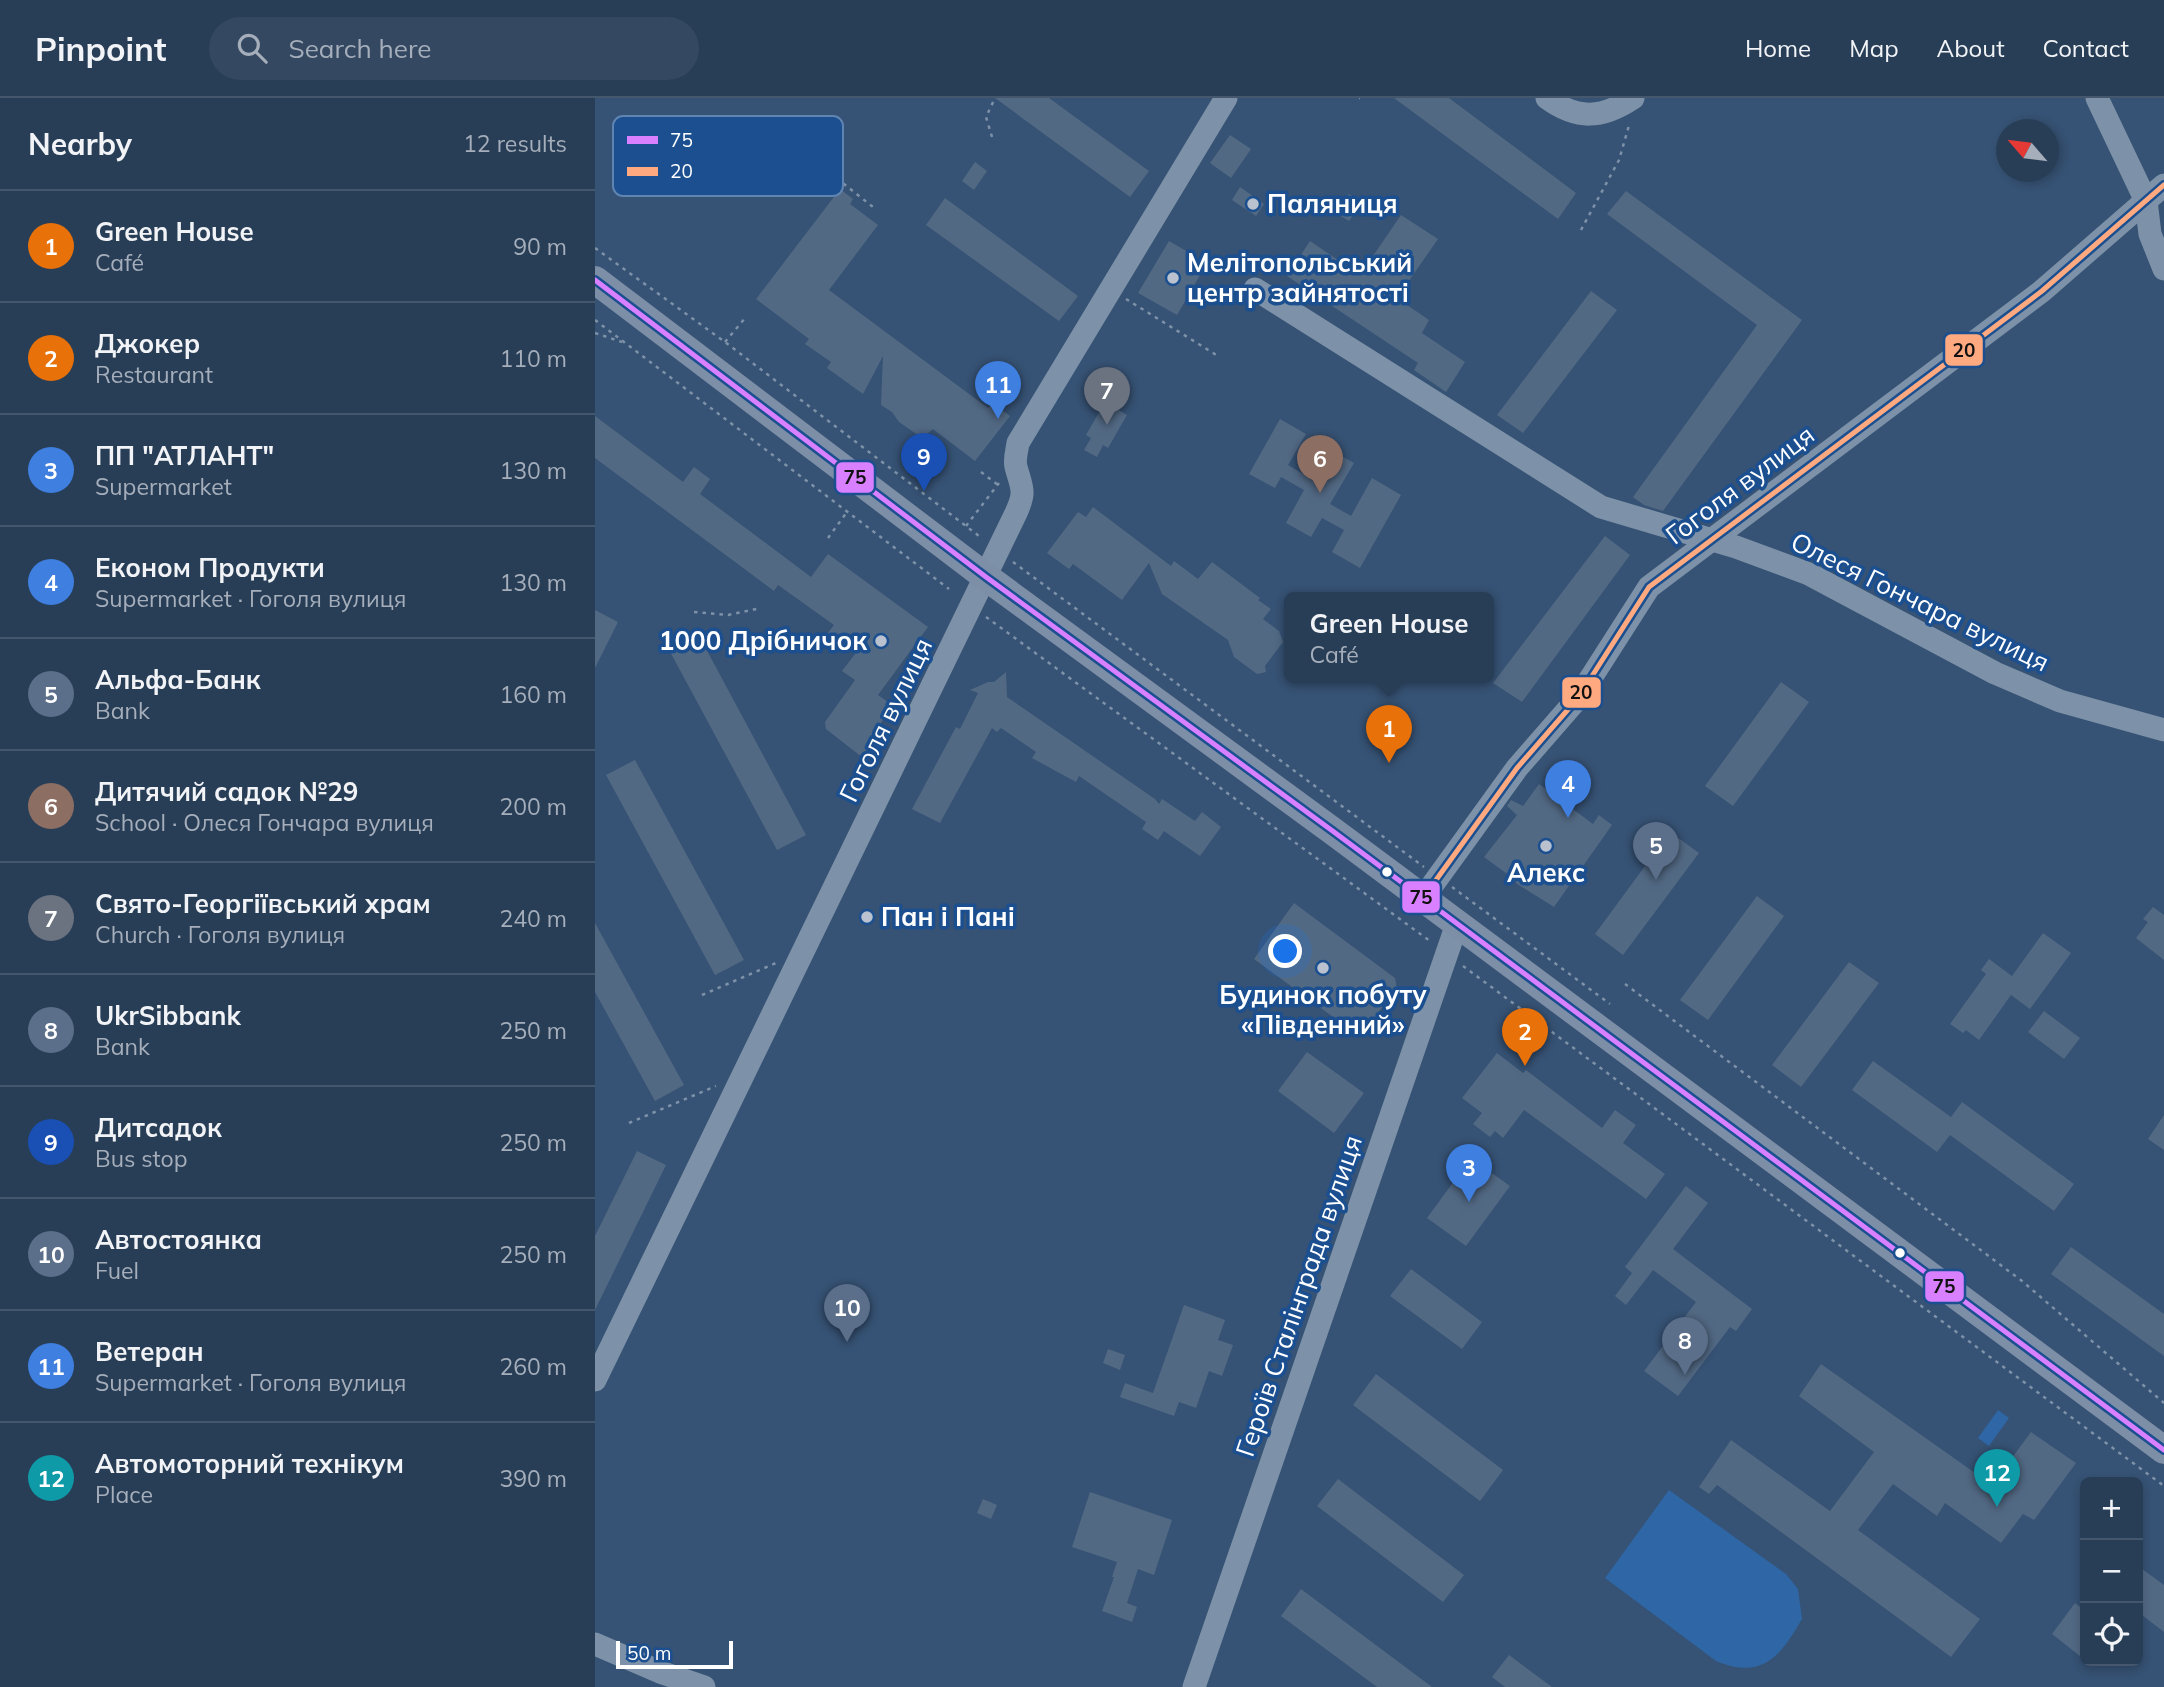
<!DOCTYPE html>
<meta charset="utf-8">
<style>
body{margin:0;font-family:Mulish,sans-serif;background:#344961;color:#f1f3f6}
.controls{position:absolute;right:21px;bottom:21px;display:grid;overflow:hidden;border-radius:10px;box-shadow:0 4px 10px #0003}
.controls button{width:63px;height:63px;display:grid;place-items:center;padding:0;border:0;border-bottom:2px solid #44576d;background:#283e57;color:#f1f3f6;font:35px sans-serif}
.compass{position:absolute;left:1401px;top:21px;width:63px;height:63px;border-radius:50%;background:#283e57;box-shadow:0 4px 10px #0003;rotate:298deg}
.scale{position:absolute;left:21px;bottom:18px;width:117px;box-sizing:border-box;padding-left:7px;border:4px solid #fff;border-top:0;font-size:19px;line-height:24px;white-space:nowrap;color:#fff;-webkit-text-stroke:5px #1b4f8f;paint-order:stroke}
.you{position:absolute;left:691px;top:854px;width:24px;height:24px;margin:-18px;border:5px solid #fff;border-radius:50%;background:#1a73e8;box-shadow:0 0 0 10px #1a73e833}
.badge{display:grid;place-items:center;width:46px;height:46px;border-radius:50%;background:#e797bd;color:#fff;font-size:23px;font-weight:700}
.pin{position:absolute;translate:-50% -58px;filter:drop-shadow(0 2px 4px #0008)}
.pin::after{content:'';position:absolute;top:37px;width:24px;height:21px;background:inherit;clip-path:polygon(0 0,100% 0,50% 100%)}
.popup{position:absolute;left:689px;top:494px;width:210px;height:91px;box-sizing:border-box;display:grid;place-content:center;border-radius:10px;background:#283e57;filter:drop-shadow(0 2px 5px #0005);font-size:23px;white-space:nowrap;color:#a5aeba}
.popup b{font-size:26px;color:#f1f3f6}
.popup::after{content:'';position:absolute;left:50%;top:100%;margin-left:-14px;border:14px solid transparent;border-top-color:#283e57}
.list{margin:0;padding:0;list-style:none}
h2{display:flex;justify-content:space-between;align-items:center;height:91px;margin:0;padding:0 28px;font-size:30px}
h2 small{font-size:23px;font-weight:400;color:#a5aeba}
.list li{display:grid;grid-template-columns:46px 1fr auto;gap:21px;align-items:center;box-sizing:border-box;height:112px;padding:0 28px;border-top:2px solid #44576d}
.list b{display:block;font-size:26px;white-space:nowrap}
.list p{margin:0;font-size:23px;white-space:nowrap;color:#a5aeba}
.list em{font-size:23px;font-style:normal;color:#a5aeba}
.icon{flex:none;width:38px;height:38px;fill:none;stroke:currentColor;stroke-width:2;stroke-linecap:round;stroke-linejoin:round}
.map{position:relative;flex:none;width:1569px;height:1589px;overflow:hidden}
header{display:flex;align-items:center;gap:42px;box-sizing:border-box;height:98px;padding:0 35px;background:#283e57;border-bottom:2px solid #44576d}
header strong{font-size:33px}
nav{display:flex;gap:38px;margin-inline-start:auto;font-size:24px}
.search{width:490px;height:63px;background:#344961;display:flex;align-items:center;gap:18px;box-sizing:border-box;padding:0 24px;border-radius:38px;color:#a5aeba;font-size:26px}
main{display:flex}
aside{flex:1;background:#283e57}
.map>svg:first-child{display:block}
.green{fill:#2f66a5}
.building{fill:#526984}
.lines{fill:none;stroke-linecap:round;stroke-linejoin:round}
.path{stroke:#7d92a8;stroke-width:2.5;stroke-dasharray:3.5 5;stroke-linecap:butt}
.minor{stroke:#7d92a8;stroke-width:23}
.major{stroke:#7d8ea7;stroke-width:28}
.bus-1-casing{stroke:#1b4f8f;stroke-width:10}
.bus-2-casing{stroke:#1b4f8f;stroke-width:10}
.bus-1{stroke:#d880ff;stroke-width:5}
.bus-2{stroke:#ffa980;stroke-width:5}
.poi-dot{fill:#b9c2ce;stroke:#1b4f8f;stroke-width:2.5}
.bus-dot{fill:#fff;stroke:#1b4f8f;stroke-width:2.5}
.labels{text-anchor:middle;stroke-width:7;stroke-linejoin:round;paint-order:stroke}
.poi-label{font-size:26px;font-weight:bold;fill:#fff;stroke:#1b4f8f;text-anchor:start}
.street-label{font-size:26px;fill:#fff;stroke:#1b4f8f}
.key{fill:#1b4f8f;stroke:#5f84b1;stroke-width:2}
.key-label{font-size:19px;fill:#fff}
.line-badge{stroke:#1b4f8f;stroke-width:2.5}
.pale-badge-label{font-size:19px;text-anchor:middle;font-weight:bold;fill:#111}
</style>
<header>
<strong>Pinpoint</strong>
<div class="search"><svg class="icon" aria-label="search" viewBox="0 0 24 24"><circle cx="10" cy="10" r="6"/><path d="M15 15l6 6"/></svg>Search here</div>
<nav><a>Home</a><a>Map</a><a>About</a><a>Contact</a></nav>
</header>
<main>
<aside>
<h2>Nearby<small>12 results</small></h2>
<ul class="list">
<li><span class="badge" style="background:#e8710a">1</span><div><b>Green House</b><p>Café</p></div><em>90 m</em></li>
<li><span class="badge" style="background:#e8710a">2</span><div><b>Джокер</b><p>Restaurant</p></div><em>110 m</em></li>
<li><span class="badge" style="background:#3f7fe0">3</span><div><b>ПП &quot;АТЛАНТ&quot;</b><p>Supermarket</p></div><em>130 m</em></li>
<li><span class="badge" style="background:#3f7fe0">4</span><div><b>Економ Продукти</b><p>Supermarket · Гоголя вулиця</p></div><em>130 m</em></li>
<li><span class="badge" style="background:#5c6f8a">5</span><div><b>Альфа-Банк</b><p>Bank</p></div><em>160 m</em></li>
<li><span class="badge" style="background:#8d6e63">6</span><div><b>Дитячий садок №29</b><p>School · Олеся Гончара вулиця</p></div><em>200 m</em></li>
<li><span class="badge" style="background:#6b7280">7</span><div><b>Свято-Георгіївський храм</b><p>Church · Гоголя вулиця</p></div><em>240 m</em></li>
<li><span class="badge" style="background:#5c6f8a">8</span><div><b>UkrSibbank</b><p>Bank</p></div><em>250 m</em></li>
<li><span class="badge" style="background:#1a4fb4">9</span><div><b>Дитсадок</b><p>Bus stop</p></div><em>250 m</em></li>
<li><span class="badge" style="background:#5c6f8a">10</span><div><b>Автостоянка</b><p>Fuel</p></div><em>250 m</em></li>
<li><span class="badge" style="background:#3f7fe0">11</span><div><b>Ветеран</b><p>Supermarket · Гоголя вулиця</p></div><em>260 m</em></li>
<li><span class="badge" style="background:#0f9aa8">12</span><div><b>Автомоторний технікум</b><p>Place</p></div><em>390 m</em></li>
</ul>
</aside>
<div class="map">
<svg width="1569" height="1589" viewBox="0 0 1569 1589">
<rect width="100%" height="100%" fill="#365274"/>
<g class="green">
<polygon points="1403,1312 1414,1320 1394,1348 1383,1340"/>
<path d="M1074 1392 1191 1476 1203 1491 1207 1521C1185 1559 1167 1582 1121 1563L1010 1480Z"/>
</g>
<g class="building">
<polygon points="400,0 454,0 554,73 535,99"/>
<polygon points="799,0 854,0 981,95 963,121"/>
<polygon points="635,37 656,51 636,80 615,65"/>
<polygon points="380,64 392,73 379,92 367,83"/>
<polygon points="645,89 669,106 661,118 637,102"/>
<polygon points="245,91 258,101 255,106 283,127 234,192 393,310 398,305 415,318 380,363 338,331 327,340 304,324 297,314 286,307 288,258 268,296 232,270 236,264 210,246 214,241 161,201"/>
<polygon points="1031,93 1207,222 1068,413 1049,407 1038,399 1162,227 1012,116"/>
<polygon points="754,96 767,104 754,123 741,115"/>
<polygon points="350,100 483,198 464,223 331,127"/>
<polygon points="806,117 843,141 802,200 834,222 827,235 870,264 851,294 819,272 823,265 692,178 715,143 765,177"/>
<polygon points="574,143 612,165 582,217 543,195"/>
<polygon points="996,193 1022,212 928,335 902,317"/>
<polygon points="510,304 532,317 513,350 508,347 502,359 489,352 496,340 491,337"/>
<polygon points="0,318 88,384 99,369 115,381 105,396 216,479 233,456 333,529 283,597 296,606 268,660 231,631 230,624 260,582 247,573 260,556 232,536 239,527 183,487 179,493 0,360"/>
<polygon points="685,321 711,336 693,367 715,380 732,350 759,365 735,406 756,418 777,380 806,397 765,470 737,454 749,432 727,420 716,439 691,425 709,392 686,379 680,390 654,376"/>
<polygon points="498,409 576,468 579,463 603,481 617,464 665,500 663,502 676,511 668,521 684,533 688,544 670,568 671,574 662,576 639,559 633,542 567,496 554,465 527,502 478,466 474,471 452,455 483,414 491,419"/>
<polygon points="1010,438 1035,457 927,604 898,585"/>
<polygon points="0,512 23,524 0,570"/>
<polygon points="102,534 211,737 182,752 73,550"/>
<polygon points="411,574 412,599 560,701 564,706 567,701 600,723 607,714 626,729 605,758 569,733 563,742 547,731 551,724 484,678 481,684 437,660 441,654 406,630 402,634 397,630 345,725 317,711 361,629 365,631 383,595 375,592 393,584 399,584"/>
<polygon points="1186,584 1214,604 1138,708 1110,688"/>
<polygon points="40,662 149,862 120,877 11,677"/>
<polygon points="944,686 964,701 971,693 982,701 975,709 998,726 1004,717 1017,727 959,809 922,786 919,781 889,759 922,717 912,708 916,702 928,708"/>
<polygon points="1075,734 1104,755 1028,857 1000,836"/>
<polygon points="1162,798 1189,818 1113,922 1085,902"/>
<polygon points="699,805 800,880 802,891 781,917 795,926 784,939 772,929 764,938 659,861"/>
<polygon points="1558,809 1569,817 1569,862 1541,840 1553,824 1548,821"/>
<polygon points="0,825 89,987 60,1003 0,894"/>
<polygon points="1448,835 1476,855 1435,911 1416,897 1384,942 1371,932 1368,935 1355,926 1391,876 1386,872 1394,861 1417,878"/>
<polygon points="1254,864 1284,885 1206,989 1177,967"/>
<polygon points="1449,913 1485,940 1469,961 1433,934"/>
<polygon points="712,954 769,995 739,1035 683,993"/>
<polygon points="902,955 928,975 931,972 1007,1030 1020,1012 1041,1027 1028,1045 1070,1076 1051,1101 929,1012 908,1040 900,1033 895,1039 878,1026 887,1015 867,1000"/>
<polygon points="1278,963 1356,1019 1367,1004 1479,1086 1459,1113 1355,1037 1342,1054 1257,992"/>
<polygon points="1569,1017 1569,1052 1553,1041"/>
<polygon points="42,1053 71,1067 0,1212 0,1138"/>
<polygon points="876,1060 915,1088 871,1148 832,1120"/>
<polygon points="1091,1088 1113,1105 1078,1151 1157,1211 1141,1233 1135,1229 1083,1298 1049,1273 1101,1204 1058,1172 1031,1207 1020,1198 1037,1175 1030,1169"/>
<polygon points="1476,1149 1569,1216 1569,1258 1456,1176"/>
<polygon points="816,1171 887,1224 867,1251 795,1198"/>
<polygon points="589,1207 630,1222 623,1242 638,1247 627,1278 614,1273 601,1310 584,1304 579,1318 525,1299 530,1285 558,1295"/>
<polygon points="513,1251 530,1257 525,1272 508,1265"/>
<polygon points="1226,1266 1397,1387 1436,1334 1481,1365 1439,1422 1428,1416 1406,1445 1350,1405 1342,1418 1298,1386 1263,1432 1385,1521 1356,1559 1122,1387 1114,1396 1104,1389 1136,1342 1235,1413 1279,1354 1204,1298"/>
<polygon points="781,1276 908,1372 885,1403 758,1307"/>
<polygon points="743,1381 869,1477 848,1504 722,1408"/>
<polygon points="495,1394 577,1422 559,1477 543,1471 532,1505 542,1509 537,1524 507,1513 519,1479 517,1479 522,1464 477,1449"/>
<polygon points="388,1401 402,1407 396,1421 382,1415"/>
<polygon points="1543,1468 1569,1487 1569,1534 1543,1514"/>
<polygon points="706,1491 837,1589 782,1589 686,1518"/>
<polygon points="1480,1505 1490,1513 1490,1562 1457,1536"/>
<polygon points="914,1557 957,1589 910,1589 897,1579"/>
</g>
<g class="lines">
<g class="path">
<polyline points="764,0 765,0"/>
<polyline points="397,39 391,19 400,0"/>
<polyline points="235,75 278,109"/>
<polyline points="986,132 1024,62 1035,24"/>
<polyline points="0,150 130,244 384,438"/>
<polyline points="531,201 623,258"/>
<polyline points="0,222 354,491"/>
<polyline points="0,235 27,244"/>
<polyline points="130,244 151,219"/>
<polyline points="386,374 403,387"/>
<polyline points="371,428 404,385"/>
<polyline points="233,440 252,414"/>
<polyline points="418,464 829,769"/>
<polyline points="99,514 133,517 166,510"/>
<polyline points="391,519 835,843"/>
<polyline points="857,789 1015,906"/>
<polyline points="868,868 1569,1388"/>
<polyline points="1030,886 1427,1183 1569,1305"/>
<polyline points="107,897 181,865"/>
<polyline points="34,1025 121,988"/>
</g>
<g class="minor">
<path d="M952 0C982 22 1007 21 1038 0"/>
<polyline points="1502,0 1551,103 1555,136 1569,171"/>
<polyline points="660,191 1006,409 1141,449 1214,476 1400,575 1465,603 1569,632"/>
<polyline points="828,800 922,670 983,600 1054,489 1447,193 1569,87"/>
<path d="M0 1282 421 415C431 393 427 391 421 369 419 362 422 352 423 345L631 0"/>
<polyline points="0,1546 65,1574 109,1589"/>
<polyline points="599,1589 862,826"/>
</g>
<polyline class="major" points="0,182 391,479 739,734 1569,1352"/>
<defs>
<polyline id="bus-1" points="0,182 391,479 739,734 1569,1352"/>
<polyline id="bus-2" points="828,800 922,670 983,600 1054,489 1447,193 1569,87"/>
</defs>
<use href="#bus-1" class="bus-1-casing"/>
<use href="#bus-2" class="bus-2-casing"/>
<use href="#bus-1" class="bus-1"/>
<use href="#bus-2" class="bus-2"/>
</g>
<g class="poi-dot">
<circle cx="658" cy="106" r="7"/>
<circle cx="578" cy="180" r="7"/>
<circle cx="286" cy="543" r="7"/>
<circle cx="951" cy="748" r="7"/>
<circle cx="272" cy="819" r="7"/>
<circle cx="728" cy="870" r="7"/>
</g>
<g class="bus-dot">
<circle cx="792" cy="774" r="6"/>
<circle cx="1305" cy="1155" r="6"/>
</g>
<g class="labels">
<g class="poi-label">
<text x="672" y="115">Паляниця</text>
<text x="592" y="174">Мелітопольський<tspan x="592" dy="30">центр зайнятості</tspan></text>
<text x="272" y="552" text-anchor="end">1000 Дрібничок</text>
<text x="951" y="784" text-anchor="middle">Алекс</text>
<text x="286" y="828">Пан і Пані</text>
<text x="728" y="906" text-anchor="middle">Будинок побуту<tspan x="728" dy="30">«Південний»</tspan></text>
</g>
<g class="street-label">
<text transform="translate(1145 387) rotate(-37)" y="9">Гоголя вулиця</text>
<text transform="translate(1325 504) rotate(26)" y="9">Олеся Гончара вулиця</text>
<text transform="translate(291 622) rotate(-64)" y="9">Гоголя вулиця</text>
<text transform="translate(704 1198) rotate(-71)" y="9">Героїв Сталінграда вулиця</text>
</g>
</g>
<rect x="18" y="18" width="230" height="80" rx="10" class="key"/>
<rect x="32" y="38" width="31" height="8" fill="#d880ff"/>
<rect x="32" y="69" width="31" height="9" fill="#ffa980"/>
<g class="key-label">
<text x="75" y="49">75</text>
<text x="75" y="80">20</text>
</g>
<g class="line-badge">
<rect x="1349" y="235" width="40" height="34" rx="7" fill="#ffa980"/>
<rect x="240" y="363" width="40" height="33" rx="7" fill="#d880ff"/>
<rect x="966" y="578" width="41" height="33" rx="7" fill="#ffa980"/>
<rect x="806" y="782" width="40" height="34" rx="7" fill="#d880ff"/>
<rect x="1329" y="1172" width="41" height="33" rx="7" fill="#d880ff"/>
</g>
<g class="pale-badge-label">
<text x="1369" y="259">20</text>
<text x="260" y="386">75</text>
<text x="986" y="601">20</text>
<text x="826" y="806">75</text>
<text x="1349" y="1195">75</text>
</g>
</svg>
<div class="controls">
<button>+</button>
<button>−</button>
<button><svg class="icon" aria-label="locate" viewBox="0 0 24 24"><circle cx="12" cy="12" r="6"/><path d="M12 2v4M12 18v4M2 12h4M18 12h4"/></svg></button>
</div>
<svg class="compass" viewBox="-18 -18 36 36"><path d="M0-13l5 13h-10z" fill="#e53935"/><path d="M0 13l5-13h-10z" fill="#a5aeba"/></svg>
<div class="scale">50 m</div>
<div class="you"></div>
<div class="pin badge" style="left:794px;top:665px;background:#e8710a">1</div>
<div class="popup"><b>Green House</b>Café</div>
<div class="pin badge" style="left:930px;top:968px;background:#e8710a">2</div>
<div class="pin badge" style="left:874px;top:1104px;background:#3f7fe0">3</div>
<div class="pin badge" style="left:973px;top:720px;background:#3f7fe0">4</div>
<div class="pin badge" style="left:1061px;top:782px;background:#5c6f8a">5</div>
<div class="pin badge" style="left:725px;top:395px;background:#8d6e63">6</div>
<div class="pin badge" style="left:512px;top:327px;background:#6b7280">7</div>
<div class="pin badge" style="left:1090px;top:1277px;background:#5c6f8a">8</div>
<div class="pin badge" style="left:329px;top:393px;background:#1a4fb4">9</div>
<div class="pin badge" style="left:252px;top:1244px;background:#5c6f8a">10</div>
<div class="pin badge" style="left:403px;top:321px;background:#3f7fe0">11</div>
<div class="pin badge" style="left:1402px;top:1409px;background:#0f9aa8">12</div>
</div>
</main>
